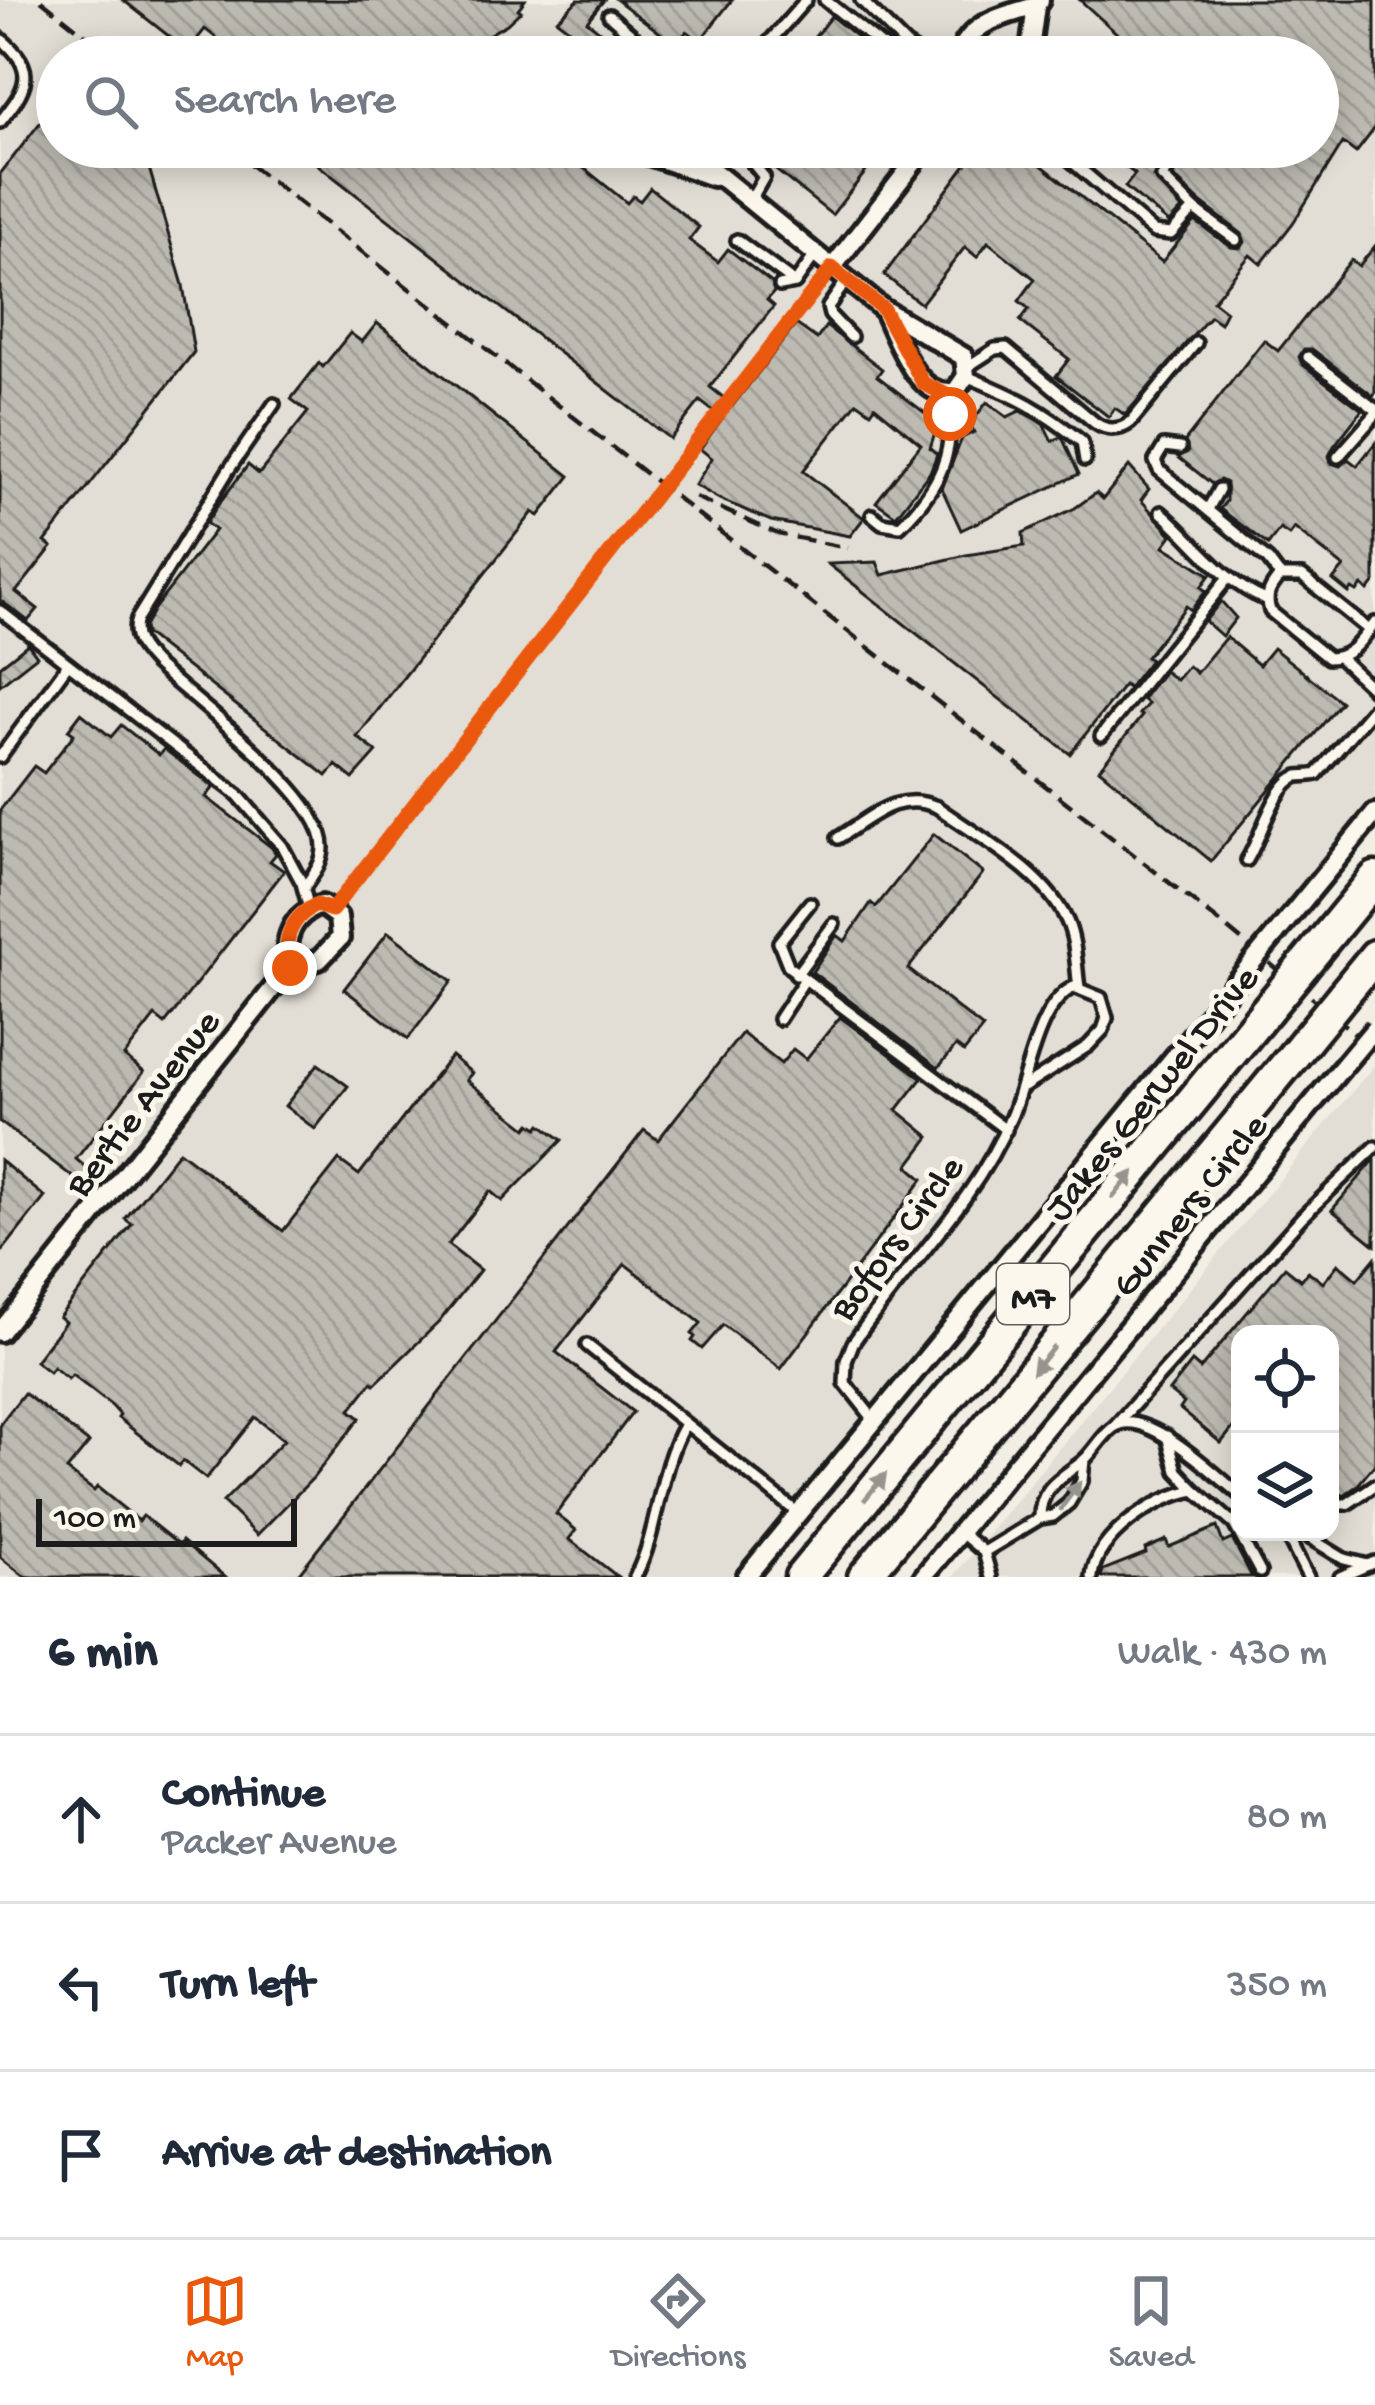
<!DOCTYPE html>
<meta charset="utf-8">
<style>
body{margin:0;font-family:"Gochi Hand",sans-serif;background:#f2f2f3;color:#1f2937}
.controls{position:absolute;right:36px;bottom:36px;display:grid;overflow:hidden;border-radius:24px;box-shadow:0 6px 30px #0003}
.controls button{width:108px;height:108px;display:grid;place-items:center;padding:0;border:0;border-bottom:3px solid #e0e1e3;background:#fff;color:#1f2937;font:60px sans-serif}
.scale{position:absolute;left:36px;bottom:30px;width:261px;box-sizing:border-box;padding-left:12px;border:6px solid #1c1c1c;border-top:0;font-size:33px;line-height:42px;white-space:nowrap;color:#1c1c1c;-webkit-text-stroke:9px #fbf7ec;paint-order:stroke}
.stop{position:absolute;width:36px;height:36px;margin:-27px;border:9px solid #ea580c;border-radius:50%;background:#fff}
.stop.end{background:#ea580c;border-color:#fff;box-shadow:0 3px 12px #0008}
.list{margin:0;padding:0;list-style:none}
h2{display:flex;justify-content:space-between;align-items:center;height:156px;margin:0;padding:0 48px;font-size:51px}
h2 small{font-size:39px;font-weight:400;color:#747a83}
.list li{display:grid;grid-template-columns:78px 1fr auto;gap:36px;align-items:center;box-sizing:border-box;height:168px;padding:0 48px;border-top:3px solid #e0e1e3}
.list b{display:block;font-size:45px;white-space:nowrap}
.list p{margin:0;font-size:39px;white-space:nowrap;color:#747a83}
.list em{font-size:39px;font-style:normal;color:#747a83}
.icon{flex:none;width:66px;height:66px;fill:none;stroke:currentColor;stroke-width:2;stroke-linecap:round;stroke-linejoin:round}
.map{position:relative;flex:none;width:1375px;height:1577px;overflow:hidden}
.search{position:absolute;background:#fff;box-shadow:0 6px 30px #0003;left:36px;right:36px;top:36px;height:132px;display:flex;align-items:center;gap:30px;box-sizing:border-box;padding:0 42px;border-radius:66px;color:#747a83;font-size:45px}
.sheet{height:660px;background:#fff}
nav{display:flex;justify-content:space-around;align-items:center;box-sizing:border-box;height:168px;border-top:3px solid #e0e1e3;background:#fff;font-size:33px;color:#747a83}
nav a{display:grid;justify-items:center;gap:6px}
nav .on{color:#ea580c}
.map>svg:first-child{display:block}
.built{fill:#e2ded5;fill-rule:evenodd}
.building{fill:url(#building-back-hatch);stroke:#1c1c1c;stroke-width:3}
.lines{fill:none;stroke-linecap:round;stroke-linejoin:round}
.service-casing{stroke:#1c1c1c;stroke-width:18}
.minor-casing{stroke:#1c1c1c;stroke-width:26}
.trunk-casing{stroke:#1c1c1c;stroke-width:39}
.path{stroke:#1c1c1c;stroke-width:3;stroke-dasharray:9 9;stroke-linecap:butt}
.service{stroke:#fbf7ec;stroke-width:9}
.minor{stroke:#fbf7ec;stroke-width:16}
.trunk{stroke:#fbf7ec;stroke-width:30}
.rail{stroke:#1c1c1c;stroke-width:4.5;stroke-dasharray:18 9;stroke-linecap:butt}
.minor-bridge-casing{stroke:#1c1c1c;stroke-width:26;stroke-linecap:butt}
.trunk-bridge-casing{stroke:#1c1c1c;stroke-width:39;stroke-linecap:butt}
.minor-bridge{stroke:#fbf7ec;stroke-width:16}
.trunk-bridge{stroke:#fbf7ec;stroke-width:30}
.oneway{fill:#97948e}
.route{stroke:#ea580c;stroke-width:15}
.labels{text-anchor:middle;stroke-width:10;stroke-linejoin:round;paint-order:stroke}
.shield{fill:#fbf7ec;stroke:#5f5e5a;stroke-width:3}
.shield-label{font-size:36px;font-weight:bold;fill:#1c1c1c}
.street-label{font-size:39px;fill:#1c1c1c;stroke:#fbf7ec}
</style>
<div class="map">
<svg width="1375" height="1577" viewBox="0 0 1375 1577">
<defs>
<pattern id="building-back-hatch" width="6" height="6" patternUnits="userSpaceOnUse" patternTransform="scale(3)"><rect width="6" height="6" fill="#bdbab1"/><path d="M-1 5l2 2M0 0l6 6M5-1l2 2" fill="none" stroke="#a29f98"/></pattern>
</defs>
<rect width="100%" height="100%" fill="#f2eee4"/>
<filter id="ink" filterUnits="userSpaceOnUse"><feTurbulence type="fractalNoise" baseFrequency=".00833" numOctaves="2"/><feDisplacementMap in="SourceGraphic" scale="24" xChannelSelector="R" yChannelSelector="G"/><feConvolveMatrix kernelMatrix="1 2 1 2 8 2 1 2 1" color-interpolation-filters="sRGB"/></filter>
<g filter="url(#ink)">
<g class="built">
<path d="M0 0H1375V798L734 1577H0ZM57 57H1318V147H57Z"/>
<path d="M1375 1064V1577H953L1005 1514ZM1240 1334H1330V1532H1240Z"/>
</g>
<g class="building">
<polygon points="123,0 525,0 518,9 521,11 507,24 450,57 220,57 228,47 205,29 191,47 183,42 180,45"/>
<polygon points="578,0 604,0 587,21 626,52 625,57 605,57 557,20"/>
<polygon points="617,0 732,0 700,41 687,31 666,57 646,57 663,35"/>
<polygon points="1080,0 1375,0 1375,128 1356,153 1343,143 1293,223 1261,264 1250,255 1213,301 1226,311 1220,323 1210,316 1125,415 1115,408 1109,417 1056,376 1069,359 1020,321 1029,309 1019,301 1035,279 988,242 977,257 965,247 921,304 884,275 979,147 1019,147 1162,262 1195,221 1231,247 1241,248 1245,242 1242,234 1200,202 1173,176 1189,147 1318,147 1318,57 1109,57 1123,39"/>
<polygon points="831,16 882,57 799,57"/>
<polygon points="57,101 57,147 129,147 147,161 183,285 194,352 45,542 52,547 16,592 38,609 28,621 0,600 0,174"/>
<polygon points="295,147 558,147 627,203 633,196 640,201 650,188 699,227 689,240 718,262 728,249 772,283 774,292 767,300 774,306 710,387 733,405 796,324 817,339 826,326 882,369 877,376 938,423 930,448 937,454 930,472 896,516 876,502 921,444 875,406 871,412 857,402 803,471 864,518 850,536 771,521 719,499 695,485 712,458 700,449 722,418 700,401 670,439"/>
<polygon points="747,147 866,147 878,156 832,215"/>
<polygon points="1100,147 1169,147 1153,177 1182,209 1169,223 1125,187 1135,174"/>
<polygon points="1375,246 1375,393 1373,396 1312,349 1304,349 1299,357 1302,364 1362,410 1334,446 1329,456 1331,463 1340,466 1348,459 1357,466 1375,443 1375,582 1368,591 1362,585 1357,592 1352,589 1349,593 1333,580 1344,567 1294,528 1289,535 1280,529 1268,545 1220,509 1226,501 1226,483 1220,480 1212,484 1178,457 1188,452 1185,441 1264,340 1278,351 1351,260 1359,266"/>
<polygon points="377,323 570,476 539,516 533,512 357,737 377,752 353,779 336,765 327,776 145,634 144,627 154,609 215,530 206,523 220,502 248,465 259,474 308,412 291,399 319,363 323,367 350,333 362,342"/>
<polygon points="987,402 1007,417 1020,411 1035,419 1044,425 1052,441 1062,437 1079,474 961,530 942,489 962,438 974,432 970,424"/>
<polygon points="1129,466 1149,489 1141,500 1172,535 1164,546 1210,575 1201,587 1206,591 1191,610 1186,606 1146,657 1150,660 1128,688 1124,685 1070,754 828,564 877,562 882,575 966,555 1024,546 1023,533 1075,508 1096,493 1103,499"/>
<polygon points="1221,601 1236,618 1222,636 1205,621"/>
<polygon points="1226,637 1259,665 1273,648 1341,702 1211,861 1099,769 1142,716 1139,714 1148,704 1142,699 1164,671 1176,680 1188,666 1196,673"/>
<polygon points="28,644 37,656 0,685 0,666"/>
<polygon points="81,713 111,737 121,725 159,755 164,749 214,787 206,797 271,847 276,854 270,861 284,871 165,1024 155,1016 124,1056 144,1072 76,1159 91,1172 82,1184 0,1122 0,810 34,766 44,773 74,734 68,730"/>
<polygon points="934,834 983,873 908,969 983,1028 964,1052 956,1046 938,1068 812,972 837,935 845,941 871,903 876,907"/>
<polygon points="388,932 452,981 408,1039 344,989"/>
<polygon points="840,1017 922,1078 897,1110 930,1137 908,1166 923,1179 781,1369 723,1325 702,1349 692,1341 695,1337 692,1334 701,1323 625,1264 556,1352 633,1412 556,1514 576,1530 569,1539 618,1577 296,1577 644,1130 658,1140 742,1033 781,1064 793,1049 806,1059"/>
<polygon points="451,1056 472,1073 466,1080 527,1128 531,1123 538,1128 541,1124 562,1140 502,1201 490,1191 448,1245 480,1270 439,1322 375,1384 372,1382 350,1410 360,1418 313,1478 257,1535 223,1502 284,1440 255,1417 206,1479 183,1461 179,1466 118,1418 120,1415 112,1406 72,1375 68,1379 53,1367 49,1372 35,1361 65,1322 59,1317 132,1224 125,1219 179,1151 283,1231 339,1160 359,1175"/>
<polygon points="318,1064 348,1086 315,1129 285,1106"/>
<polygon points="1375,1159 1375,1245 1332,1210"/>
<polygon points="0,1160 45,1197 0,1254"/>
<polygon points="1375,1258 1375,1464 1357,1486 1344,1495 1330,1492 1330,1334 1240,1334 1240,1419 1221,1443 1180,1409 1184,1403 1169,1391 1192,1362 1200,1369 1285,1267 1301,1280 1308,1271 1323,1283 1338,1264 1357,1280"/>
<polygon points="24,1393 89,1443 67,1470 94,1491 97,1487 139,1521 143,1516 179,1545 182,1541 225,1577 25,1577 0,1557 0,1424"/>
<polygon points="1217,1527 1223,1543 1232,1539 1252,1577 1101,1577 1103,1570 1146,1553 1145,1549 1166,1540 1169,1547"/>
</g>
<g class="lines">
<defs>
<g id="service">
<polyline points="825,0 896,57"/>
<polyline points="861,0 906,45 925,57"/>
<polyline points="609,15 638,40 634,57"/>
<path d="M0 38C39 70 27 88 0 122"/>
<polyline points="509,55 519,57"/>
<polyline points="756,57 806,0"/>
<polyline points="1055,147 1154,232 1171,234 1194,209 1236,240"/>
<polyline points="1180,147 1162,177 1194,209"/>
<polyline points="747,156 764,177 749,203"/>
<polyline points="701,162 711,147"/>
<polyline points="737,240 795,283"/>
<polyline points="847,280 828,307 830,315 851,337"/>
<polyline points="780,286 795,283 815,255"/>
<polyline points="1308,357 1375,409"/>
<path d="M967 367 995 349 1006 348 1095 423C1107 431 1120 431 1131 422L1196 343"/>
<path d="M966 376C1015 396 1040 408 1082 442L1085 460"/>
<path d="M274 404 228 471 137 619C130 638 143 651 155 664 194 701 323 795 323 847 323 864 313 874 304 888"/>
<polyline points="1180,448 1164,446 1155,461 1159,470 1268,560 1280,576"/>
<polyline points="1338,457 1375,415"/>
<polyline points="1208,509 1219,489"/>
<path d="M1161 512C1196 542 1222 582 1266 600"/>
<path d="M872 515 882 523 900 526C941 487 957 450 947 395"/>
<polyline points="0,611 238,795 282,846 302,883 309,909"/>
<path d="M1369 630 1302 576H1280C1270 588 1265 595 1270 611L1328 658C1351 658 1361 640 1375 623"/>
<polyline points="1340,658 1375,691"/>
<polyline points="1101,736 1228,578"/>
<polyline points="0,757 68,664"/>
<path d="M838 838C872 817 897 790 937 807 980 838 1044 871 1067 921 1076 941 1076 967 1079 988"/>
<path d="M1247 860C1260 840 1275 783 1298 776 1304 775 1311 776 1317 774L1375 706"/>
<polyline points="810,903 779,942 789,967 1006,1130"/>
<polyline points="796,975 834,924"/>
<polyline points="779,1019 803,982"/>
<polyline points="587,1345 798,1513"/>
<path d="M875 1421 845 1383 846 1361 853 1343C906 1266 974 1204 1011 1117 1027 1080 1037 1003 1074 987L1101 998 1107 1018 1103 1030 1088 1046 1024 1087"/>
<polyline points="1115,1426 1302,1217 1375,1147"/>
<polyline points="1195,1490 1234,1524 1260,1572"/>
<polyline points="1330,1504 1347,1504 1375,1485"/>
<path d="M1040 1518C1039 1488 1061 1478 1082 1462 1094 1452 1101 1436 1114 1427 1144 1405 1217 1476 1240 1495"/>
<polyline points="960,1532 984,1552 991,1577"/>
<polyline points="1285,1532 1308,1577"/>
<polyline points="1300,1532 1344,1559 1368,1565"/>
<polyline points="984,1552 1040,1518 1053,1516 1069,1503 1082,1481 1084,1460"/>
<path d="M635 1577C660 1529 657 1471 685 1424"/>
<path d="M1092 1577C1095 1536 1157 1496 1195 1490L1177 1471 1167 1436"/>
<polyline points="1340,1577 1375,1562"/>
</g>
<g id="minor">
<path d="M959 57C968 22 1005 15 1036 6"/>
<polyline points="1029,57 1036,6 1040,0"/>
<polyline points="625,147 713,177"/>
<path d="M684 147 883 309 964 357 966 376 955 392C916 401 897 337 883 309"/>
<polyline points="832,268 926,147"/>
<path d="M322 905 338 917 340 938 319 960 289 968C282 940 292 913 322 905Z"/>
<polyline points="1275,935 1375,813"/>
<polyline points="0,1332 289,968"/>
<polyline points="746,1577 1236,982"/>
<polyline points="923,1577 1340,1070"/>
</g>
<g id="trunk">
<polyline points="1303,966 1375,878"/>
<polyline points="1343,995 1375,956"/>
<polyline points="801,1577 1266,1011"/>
<polyline points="864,1577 1304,1043"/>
</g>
</defs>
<use href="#service" class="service-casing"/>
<use href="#minor" class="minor-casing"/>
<use href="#trunk" class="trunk-casing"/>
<polyline class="path" points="340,899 821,282"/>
<use href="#service" class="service"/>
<use href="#minor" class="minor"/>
<use href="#trunk" class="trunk"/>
<g class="rail">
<polyline points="41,0 113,57"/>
<polyline points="228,147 1212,916 1375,1050"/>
<polyline points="695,497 778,534 848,548"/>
</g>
<defs>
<g id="minor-bridge">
<polyline points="1236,982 1275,935"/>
<polyline points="1340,1070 1375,1028"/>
</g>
<g id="trunk-bridge">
<polyline points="1266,1011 1303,966"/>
<polyline points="1304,1043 1343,995"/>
</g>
</defs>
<use href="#minor-bridge" class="minor-bridge-casing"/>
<use href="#trunk-bridge" class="trunk-bridge-casing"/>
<use href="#minor-bridge" class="minor-bridge"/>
<use href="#trunk-bridge" class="trunk-bridge"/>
</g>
<defs><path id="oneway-solid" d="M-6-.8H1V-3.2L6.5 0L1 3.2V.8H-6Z" transform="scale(3)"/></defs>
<g class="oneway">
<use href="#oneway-solid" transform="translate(1123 1185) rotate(-51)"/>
<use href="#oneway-solid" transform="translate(1043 1360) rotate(129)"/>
<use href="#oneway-solid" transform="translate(875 1487) rotate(-51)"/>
<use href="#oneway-solid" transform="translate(1070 1496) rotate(-54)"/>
</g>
</g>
<g class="lines" filter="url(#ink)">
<path class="route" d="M290 968C282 941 290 918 316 905L332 910 832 268 883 309 923 383 946 395 950 414"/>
</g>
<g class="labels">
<rect class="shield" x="997" y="1264" width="72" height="60" rx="9"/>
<g class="shield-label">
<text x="1033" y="1307">M7</text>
</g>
<g class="street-label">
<text transform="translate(1149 1091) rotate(-51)" y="14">Jakes Gerwel Drive</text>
<text transform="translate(140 1101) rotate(-52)" y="14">Bertie Avenue</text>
<text transform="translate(1187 1203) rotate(-51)" y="14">Gunners Circle</text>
<text transform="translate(894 1236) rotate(-53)" y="14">Bofors Circle</text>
</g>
</g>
</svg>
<div class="controls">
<button><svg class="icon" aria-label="locate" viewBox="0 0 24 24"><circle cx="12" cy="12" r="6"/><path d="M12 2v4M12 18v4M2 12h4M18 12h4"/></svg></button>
<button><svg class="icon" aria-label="layers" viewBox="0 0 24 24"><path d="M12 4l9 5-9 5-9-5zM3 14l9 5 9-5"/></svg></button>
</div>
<div class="scale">100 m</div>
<div class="stop" style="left:950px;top:414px"></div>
<div class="stop end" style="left:290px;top:968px"></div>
<div class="search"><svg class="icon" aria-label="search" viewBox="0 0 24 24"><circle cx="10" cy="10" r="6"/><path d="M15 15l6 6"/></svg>Search here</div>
</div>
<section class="sheet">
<h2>6 min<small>Walk · 430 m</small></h2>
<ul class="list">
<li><svg class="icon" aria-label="ahead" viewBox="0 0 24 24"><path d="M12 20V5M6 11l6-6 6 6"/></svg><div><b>Continue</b><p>Packer Avenue</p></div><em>80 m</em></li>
<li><svg class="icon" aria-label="left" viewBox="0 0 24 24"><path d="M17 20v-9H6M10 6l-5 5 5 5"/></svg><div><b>Turn left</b></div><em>350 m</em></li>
<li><svg class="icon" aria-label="arrive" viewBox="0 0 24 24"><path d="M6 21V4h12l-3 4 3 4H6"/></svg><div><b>Arrive at destination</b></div></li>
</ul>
</section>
<nav>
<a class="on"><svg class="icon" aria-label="map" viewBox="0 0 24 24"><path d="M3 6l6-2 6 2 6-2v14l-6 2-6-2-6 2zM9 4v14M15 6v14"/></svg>Map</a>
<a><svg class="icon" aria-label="directions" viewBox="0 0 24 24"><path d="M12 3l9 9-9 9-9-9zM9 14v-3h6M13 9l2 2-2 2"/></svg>Directions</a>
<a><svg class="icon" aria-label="saved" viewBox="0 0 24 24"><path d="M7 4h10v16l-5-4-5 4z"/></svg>Saved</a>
</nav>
